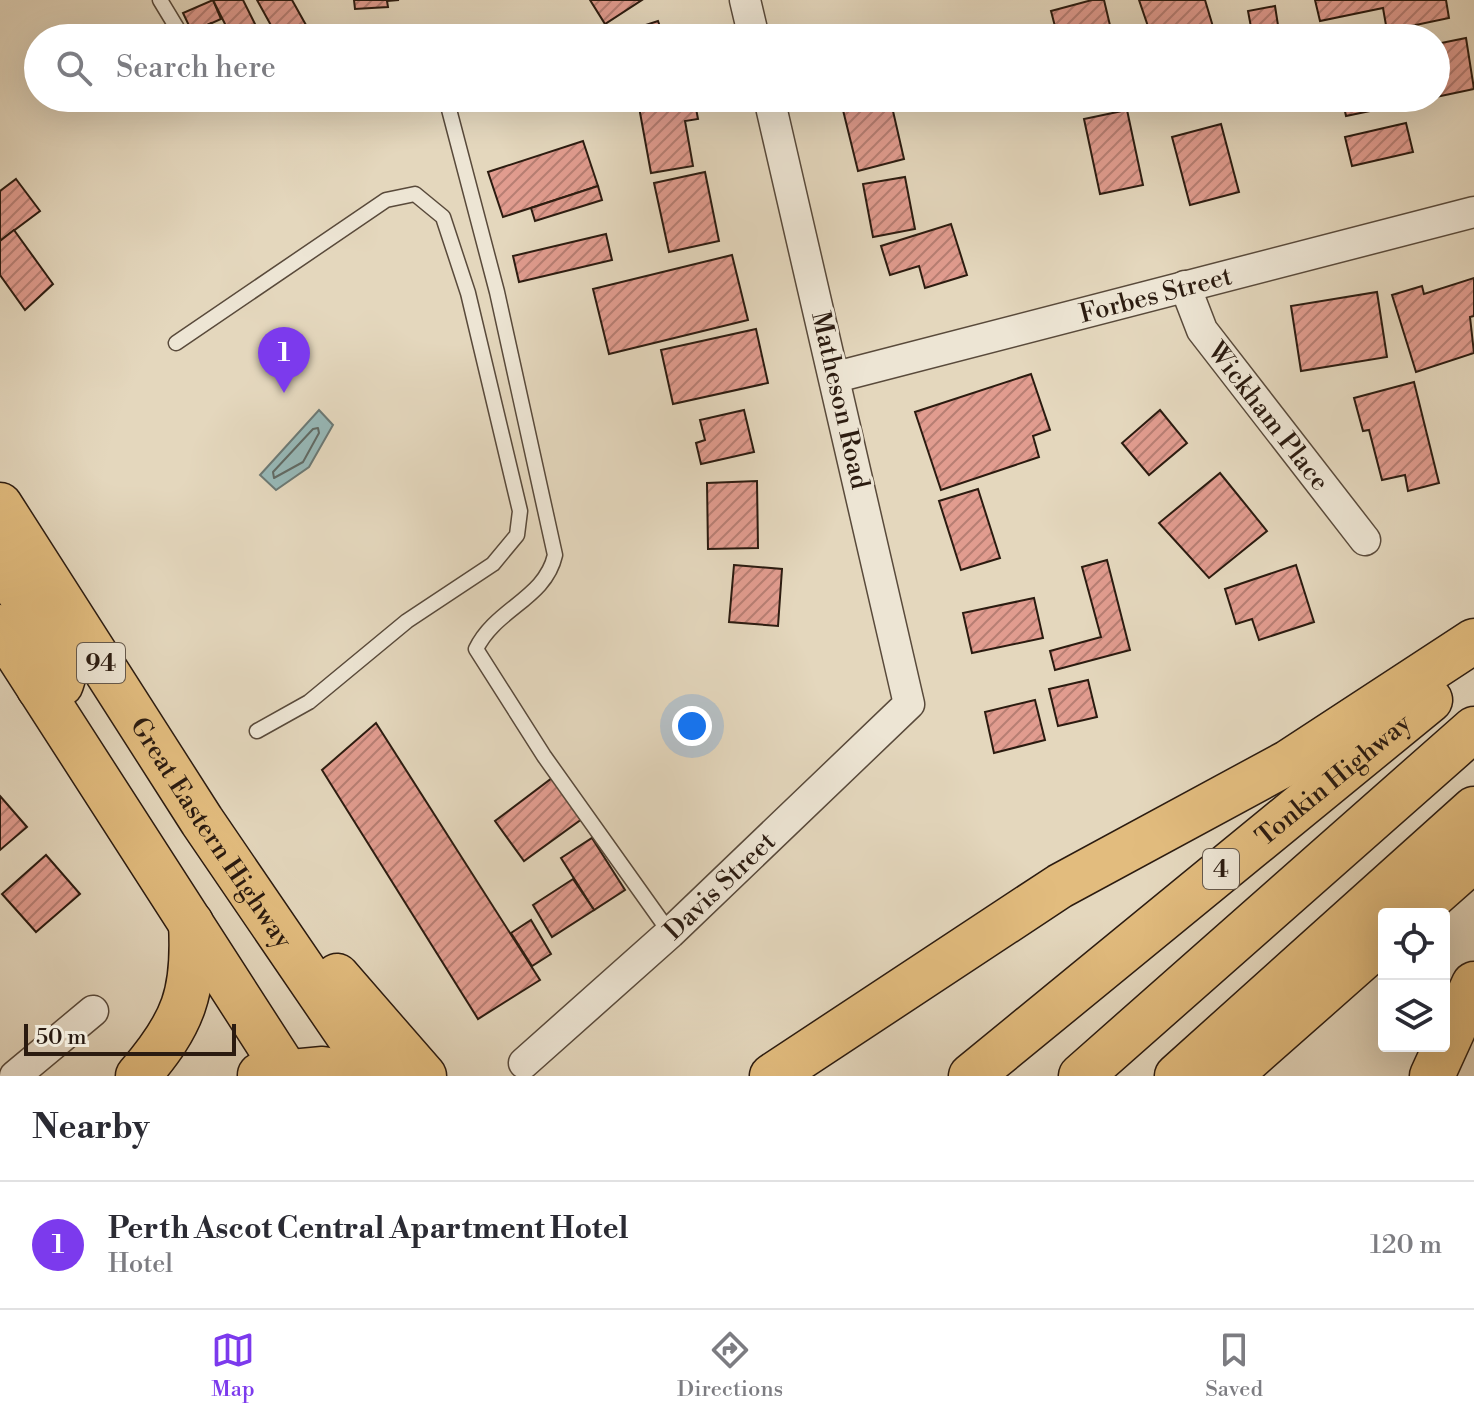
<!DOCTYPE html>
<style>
body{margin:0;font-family:"Libre Bodoni",serif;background:#f7f7f7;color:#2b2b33}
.controls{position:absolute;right:24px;bottom:24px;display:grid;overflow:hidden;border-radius:8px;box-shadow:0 8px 32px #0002}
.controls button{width:72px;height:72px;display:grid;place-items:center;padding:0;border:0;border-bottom:2px solid #e1e1e2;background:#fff;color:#2b2b33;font:40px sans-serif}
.scale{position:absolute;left:24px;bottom:20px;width:212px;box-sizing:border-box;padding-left:8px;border:4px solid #2b1b10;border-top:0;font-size:22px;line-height:28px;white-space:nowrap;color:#2b1b10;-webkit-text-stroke:6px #ede5d4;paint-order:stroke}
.you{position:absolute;left:692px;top:726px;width:28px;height:28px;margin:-20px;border:6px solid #fff;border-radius:50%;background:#1a73e8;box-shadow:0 0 0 12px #1a73e833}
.badge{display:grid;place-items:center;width:52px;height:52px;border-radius:50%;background:#7c3aed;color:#fff;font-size:26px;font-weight:700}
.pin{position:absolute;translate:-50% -66px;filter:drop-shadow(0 2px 4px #0008)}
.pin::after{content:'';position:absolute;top:42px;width:28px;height:24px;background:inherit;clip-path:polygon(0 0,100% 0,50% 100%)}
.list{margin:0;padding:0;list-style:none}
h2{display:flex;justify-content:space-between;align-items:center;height:104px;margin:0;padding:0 32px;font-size:34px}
h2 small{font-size:26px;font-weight:400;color:#7c7c81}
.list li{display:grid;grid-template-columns:52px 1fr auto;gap:24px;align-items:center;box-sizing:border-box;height:128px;padding:0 32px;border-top:2px solid #e1e1e2}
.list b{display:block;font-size:30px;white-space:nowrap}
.list p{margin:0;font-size:26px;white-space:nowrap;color:#7c7c81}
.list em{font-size:26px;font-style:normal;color:#7c7c81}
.icon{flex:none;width:44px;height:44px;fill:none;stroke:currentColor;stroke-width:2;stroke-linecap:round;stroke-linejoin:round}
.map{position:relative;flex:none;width:1474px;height:1076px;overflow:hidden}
.search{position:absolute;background:#fff;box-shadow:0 8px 32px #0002;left:24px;right:24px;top:24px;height:88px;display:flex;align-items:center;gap:20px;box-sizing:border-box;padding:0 28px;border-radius:44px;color:#7c7c81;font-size:30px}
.sheet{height:232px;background:#fff}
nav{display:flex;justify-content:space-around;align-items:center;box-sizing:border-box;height:112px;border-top:2px solid #e1e1e2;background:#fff;font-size:22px;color:#7c7c81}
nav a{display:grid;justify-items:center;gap:4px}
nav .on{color:#7c3aed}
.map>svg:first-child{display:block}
.water{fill:#97b8b7;stroke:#6c7974;stroke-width:2}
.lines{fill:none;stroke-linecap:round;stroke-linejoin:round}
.shore{stroke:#616a64;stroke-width:2}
.building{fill:url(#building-hatch);stroke:#2b1b10;stroke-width:2}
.lane-casing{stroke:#594a3b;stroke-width:17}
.street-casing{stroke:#594a3b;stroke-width:33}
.highway-casing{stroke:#2b1b10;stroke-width:47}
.lane{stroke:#ede5d4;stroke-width:14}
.street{stroke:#ede5d4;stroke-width:30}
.highway{stroke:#e2bc7e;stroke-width:44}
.labels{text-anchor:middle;stroke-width:6;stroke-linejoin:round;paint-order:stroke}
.shield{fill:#ede5d4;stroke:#65584b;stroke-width:2}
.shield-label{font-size:24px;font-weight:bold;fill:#2b1b10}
.street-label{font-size:26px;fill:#2b1b10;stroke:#ede5d4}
</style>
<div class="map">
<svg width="1474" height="1076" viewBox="0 0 1474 1076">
<defs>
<pattern id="building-hatch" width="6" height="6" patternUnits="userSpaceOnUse" patternTransform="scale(2)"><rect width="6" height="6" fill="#e19c8f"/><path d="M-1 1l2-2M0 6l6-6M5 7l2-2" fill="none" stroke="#b77e73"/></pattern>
</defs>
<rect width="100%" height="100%" fill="#e4d7bd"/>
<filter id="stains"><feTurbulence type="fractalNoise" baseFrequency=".0025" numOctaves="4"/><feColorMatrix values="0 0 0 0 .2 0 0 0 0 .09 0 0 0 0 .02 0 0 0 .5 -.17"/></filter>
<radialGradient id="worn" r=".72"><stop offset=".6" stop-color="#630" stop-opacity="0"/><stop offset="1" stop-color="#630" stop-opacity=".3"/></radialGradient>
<polygon class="water" points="319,410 333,425 309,467 276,490 260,475"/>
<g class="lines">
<polygon class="shore" points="313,429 318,428 319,433 303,462 274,478 273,472"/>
</g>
<g class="building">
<polygon points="213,0 221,19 192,32 183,13"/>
<polygon points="213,0 243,0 262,38 232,38"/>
<polygon points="257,0 292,0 311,34 305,38 278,38"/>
<polygon points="354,0 399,0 387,1 388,7 355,9"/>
<polygon points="590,0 642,0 605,24"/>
<polygon points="1092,0 1104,0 1113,38 1058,38 1051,11"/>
<polygon points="1139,0 1205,0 1214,30 1189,38 1152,38"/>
<polygon points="1315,0 1446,0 1449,18 1387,31 1383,8 1320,21"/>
<polygon points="1275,6 1280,38 1253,38 1248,11"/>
<polygon points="658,21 664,38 619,38 618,34"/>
<polygon points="211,23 217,38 194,38 192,32"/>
<polygon points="1466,38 1474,89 1436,97 1436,44"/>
<polygon points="694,98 698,119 685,121 693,166 651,173 639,107"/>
<polygon points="840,98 890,98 904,159 858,171"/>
<polygon points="1342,98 1432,98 1346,116"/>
<polygon points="1127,110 1143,185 1100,194 1084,119"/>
<polygon points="1406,123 1413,152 1352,166 1345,137"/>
<polygon points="1221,124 1239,192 1190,205 1172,137"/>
<polygon points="583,141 598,186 503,217 488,172"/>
<polygon points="705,172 719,241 669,252 654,183"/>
<polygon points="905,177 915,229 873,237 863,184"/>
<polygon points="16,179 40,211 0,241 0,191"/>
<polygon points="598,186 602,200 535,221 531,208"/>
<polygon points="951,224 967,275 925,288 919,266 890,275 881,246"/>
<polygon points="14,230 53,284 25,310 0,275 0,241"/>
<polygon points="606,234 612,260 519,282 513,256"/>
<polygon points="732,255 748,320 609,354 593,289"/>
<polygon points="1474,278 1474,316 1470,317 1474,353 1416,372 1392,295 1422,286 1424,294"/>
<polygon points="1377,292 1387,357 1301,371 1291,306"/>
<polygon points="756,329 768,383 673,404 661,350"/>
<polygon points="1031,374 1050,430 1033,436 1039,457 941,490 915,412"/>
<polygon points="1414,382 1439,483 1408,491 1405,475 1382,480 1369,430 1363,431 1354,398"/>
<polygon points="744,410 754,452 701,464 696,443 705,440 700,420"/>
<polygon points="1160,410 1187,443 1149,475 1122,443"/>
<polygon points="1220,473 1267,531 1209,578 1159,523"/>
<polygon points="757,481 758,548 708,549 707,483"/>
<polygon points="978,489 1000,558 961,570 939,501"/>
<polygon points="1107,560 1130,650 1055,670 1050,651 1101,637 1082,567"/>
<polygon points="734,565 782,569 778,626 729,622"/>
<polygon points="1296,565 1314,622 1259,640 1252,619 1236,624 1225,589"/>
<polygon points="1034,598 1043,638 972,653 963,613"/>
<polygon points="1088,680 1097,717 1058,726 1049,689"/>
<polygon points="1035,700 1045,740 994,753 985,712"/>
<polygon points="376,723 540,980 478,1019 322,770"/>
<polygon points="556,775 586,816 524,861 495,821"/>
<polygon points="0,796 27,827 0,850"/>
<polygon points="592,838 625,890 594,910 561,858"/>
<polygon points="46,855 80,894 36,932 2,894"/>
<polygon points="573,879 594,910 552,937 533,905"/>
<polygon points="531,920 551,954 532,966 511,933"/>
</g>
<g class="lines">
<defs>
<g id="lane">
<polyline points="160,0 183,38"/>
<polyline points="375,38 383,34 400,38"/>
<path d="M446 98 497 292 555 555C545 599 496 608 476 649L544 756 670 933"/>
<polyline points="176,343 386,200 415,194 443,217 468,293 520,511 517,535 493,564 407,621 309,702 257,731"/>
</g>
<g id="street">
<polyline points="745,0 754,38"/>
<path id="s1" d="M1185 286 1202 330 1365 540"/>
<path id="s2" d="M836 377 1474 212"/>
<path id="s3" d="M524 1063 670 933 909 704 769 98"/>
<polyline points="15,1076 93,1011"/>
</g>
<g id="highway">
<path id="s4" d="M0 505 202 821 376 1076"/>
<polyline points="0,561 66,668 61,684 50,689 39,688"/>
<polyline points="0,627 289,1076"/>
<polyline points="1412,914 1474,859"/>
<polyline points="337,976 424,1076"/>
<polyline points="260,1075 323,1069 359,1076"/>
<path d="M138 1076C184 1023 195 992 191 923"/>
<polyline points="772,1076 1060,886 1289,762 1474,641"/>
<path id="s5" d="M971 1076 1430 700"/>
<polyline points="1081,1076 1474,729"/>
<polyline points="1177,1076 1474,809"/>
<polyline points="1229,1076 1384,939"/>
<polyline points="1432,1076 1474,984"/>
</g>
</defs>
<use href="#lane" class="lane-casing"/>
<use href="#street" class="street-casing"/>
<use href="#highway" class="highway-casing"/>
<use href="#lane" class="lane"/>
<use href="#street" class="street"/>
<use href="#highway" class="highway"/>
</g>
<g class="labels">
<g class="shield">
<rect x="77" y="643" width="48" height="40" rx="6"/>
<rect x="1203" y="849" width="36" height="40" rx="6"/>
</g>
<g class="shield-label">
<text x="101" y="671">94</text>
<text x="1221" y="877">4</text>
</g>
<g class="street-label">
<text dy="9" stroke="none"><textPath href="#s2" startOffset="330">Forbes Street</textPath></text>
<text transform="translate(841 400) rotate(77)" y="9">Matheson Road</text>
<text dy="9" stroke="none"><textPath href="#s1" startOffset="156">Wickham Place</textPath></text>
<text dy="9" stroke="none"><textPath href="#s5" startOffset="468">Tonkin Highway</textPath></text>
<text dy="9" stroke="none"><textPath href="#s4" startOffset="390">Great Eastern Highway</textPath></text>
<text dy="9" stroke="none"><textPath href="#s3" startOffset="264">Davis Street</textPath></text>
</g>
</g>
<rect width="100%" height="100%" filter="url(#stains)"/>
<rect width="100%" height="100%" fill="url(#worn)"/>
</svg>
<div class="controls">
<button><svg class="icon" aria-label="locate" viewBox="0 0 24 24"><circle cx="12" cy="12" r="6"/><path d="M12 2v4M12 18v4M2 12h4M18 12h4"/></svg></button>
<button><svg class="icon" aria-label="layers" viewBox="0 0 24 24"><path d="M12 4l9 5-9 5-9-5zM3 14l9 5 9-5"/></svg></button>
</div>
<div class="scale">50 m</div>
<div class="you"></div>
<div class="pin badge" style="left:284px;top:393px">1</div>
<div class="search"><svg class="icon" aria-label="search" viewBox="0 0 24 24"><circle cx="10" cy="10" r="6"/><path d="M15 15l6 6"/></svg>Search here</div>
</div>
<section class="sheet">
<h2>Nearby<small></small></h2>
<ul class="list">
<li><span class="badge">1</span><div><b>Perth Ascot Central Apartment Hotel</b><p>Hotel</p></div><em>120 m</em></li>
</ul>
</section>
<nav>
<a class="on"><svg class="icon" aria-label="map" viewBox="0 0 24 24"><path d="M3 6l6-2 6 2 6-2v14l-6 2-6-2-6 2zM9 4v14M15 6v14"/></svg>Map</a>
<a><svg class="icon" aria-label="directions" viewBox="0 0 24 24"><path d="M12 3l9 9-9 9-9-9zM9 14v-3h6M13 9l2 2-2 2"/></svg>Directions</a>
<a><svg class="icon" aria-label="saved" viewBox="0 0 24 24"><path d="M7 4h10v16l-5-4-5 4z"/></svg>Saved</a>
</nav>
